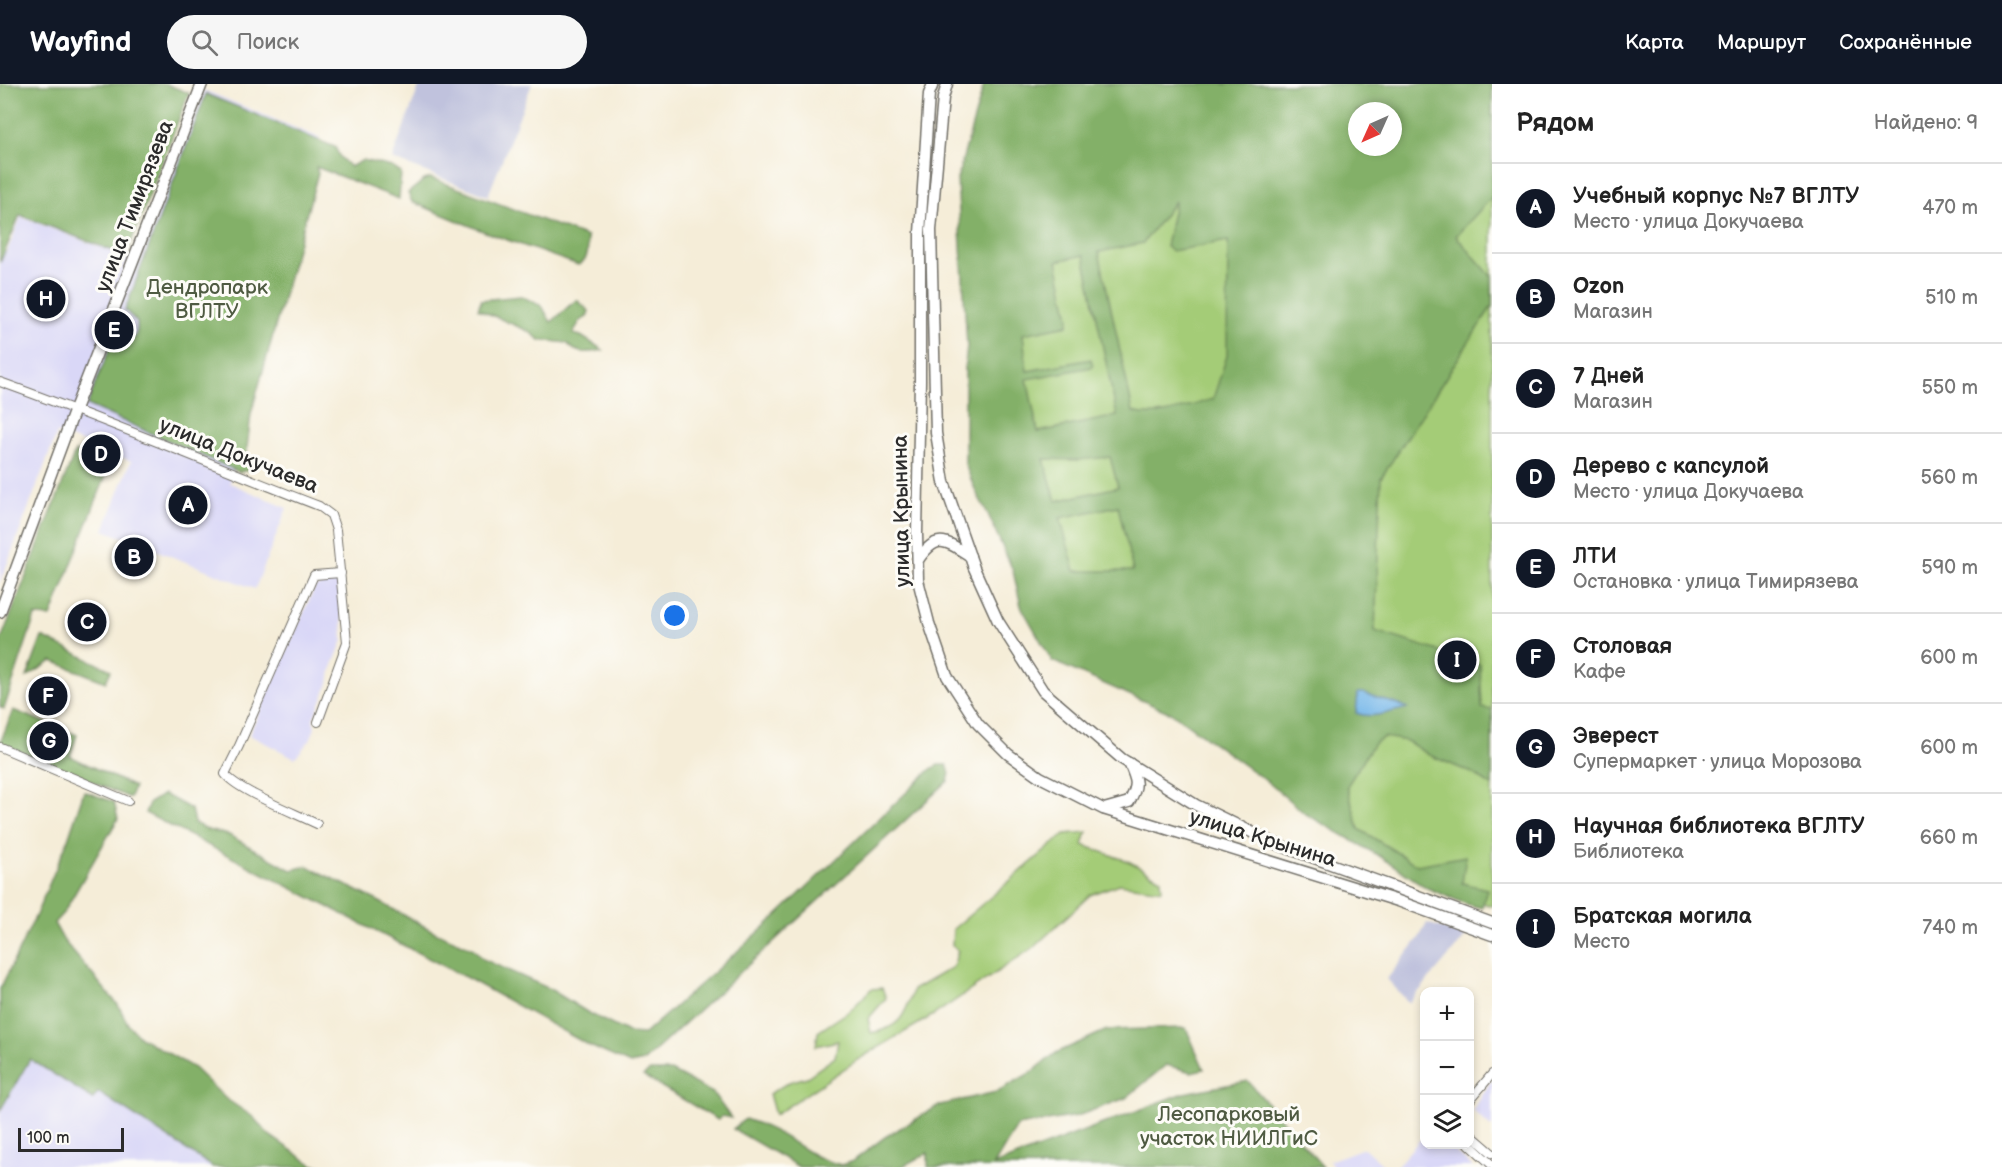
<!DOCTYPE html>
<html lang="ru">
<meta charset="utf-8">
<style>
body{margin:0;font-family:"Balsamiq Sans",sans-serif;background:#f6f6f6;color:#222}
.controls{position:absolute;right:18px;bottom:18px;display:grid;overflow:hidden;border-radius:12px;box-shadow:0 3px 9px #0003}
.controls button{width:54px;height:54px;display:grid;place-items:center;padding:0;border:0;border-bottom:2px solid #e0e0e0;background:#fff;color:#222;font:30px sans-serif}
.compass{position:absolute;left:1348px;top:18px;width:54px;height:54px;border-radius:50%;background:#fff;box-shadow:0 3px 9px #0003;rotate:225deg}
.scale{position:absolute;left:18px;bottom:15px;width:106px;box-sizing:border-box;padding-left:6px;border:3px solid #2b2b2b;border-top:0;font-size:16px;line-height:21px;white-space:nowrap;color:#2b2b2b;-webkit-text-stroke:4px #fdfcf7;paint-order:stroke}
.you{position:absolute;left:675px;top:532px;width:21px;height:21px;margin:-15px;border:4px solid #fff;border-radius:50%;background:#1a73e8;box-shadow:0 0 0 9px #1a73e833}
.badge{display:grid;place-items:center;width:39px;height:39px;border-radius:50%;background:#111827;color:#fff;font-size:20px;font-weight:700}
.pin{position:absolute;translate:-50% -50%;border:3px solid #fff;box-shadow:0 2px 6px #0006}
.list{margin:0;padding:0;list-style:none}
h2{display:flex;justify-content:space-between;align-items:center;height:78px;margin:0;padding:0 24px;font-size:26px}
h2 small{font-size:20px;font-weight:400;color:#767676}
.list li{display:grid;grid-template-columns:39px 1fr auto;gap:18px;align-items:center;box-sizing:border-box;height:90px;padding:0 24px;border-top:2px solid #e0e0e0}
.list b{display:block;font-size:22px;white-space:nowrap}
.list p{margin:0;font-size:20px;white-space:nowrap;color:#767676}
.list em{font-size:20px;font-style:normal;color:#767676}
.icon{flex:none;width:33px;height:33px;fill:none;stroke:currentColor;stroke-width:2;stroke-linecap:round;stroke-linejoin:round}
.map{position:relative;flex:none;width:1492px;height:1083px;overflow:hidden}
header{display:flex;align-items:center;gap:36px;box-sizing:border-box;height:84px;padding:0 30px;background:#111827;color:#fff}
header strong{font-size:28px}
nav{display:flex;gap:33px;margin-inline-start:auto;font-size:21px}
.search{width:420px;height:54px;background:#f6f6f6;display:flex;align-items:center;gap:15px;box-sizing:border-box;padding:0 21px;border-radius:33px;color:#767676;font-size:22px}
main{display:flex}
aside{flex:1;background:#fff}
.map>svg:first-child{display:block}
.built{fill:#d9d7f7}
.industrial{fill:#c0c2dd}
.green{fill:#a4cc77;stroke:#687c51;stroke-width:1.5;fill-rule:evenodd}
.forest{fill:#83b068;stroke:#576e4a;stroke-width:1.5;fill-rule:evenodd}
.water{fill:#73b6e9;stroke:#4f708a;stroke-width:1.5}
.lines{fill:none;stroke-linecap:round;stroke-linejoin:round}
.minor-casing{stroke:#726f68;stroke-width:10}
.major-casing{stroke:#726f68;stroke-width:13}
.minor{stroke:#fff;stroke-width:8}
.major{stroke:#fff;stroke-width:10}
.labels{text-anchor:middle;stroke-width:6;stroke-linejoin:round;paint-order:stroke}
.street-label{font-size:21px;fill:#2b2b2b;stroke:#fdfcf7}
.park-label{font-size:21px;fill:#4f5b42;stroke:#fdfcf7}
</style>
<header>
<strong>Wayfind</strong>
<div class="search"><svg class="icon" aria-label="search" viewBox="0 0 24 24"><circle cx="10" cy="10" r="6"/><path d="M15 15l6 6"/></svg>Поиск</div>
<nav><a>Карта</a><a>Маршрут</a><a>Сохранённые</a></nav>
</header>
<main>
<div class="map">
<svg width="1492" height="1083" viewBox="0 0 1492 1083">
<rect width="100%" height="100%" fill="#fdfcf7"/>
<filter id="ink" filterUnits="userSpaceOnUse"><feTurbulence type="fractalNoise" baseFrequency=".0167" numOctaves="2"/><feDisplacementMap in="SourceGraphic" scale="12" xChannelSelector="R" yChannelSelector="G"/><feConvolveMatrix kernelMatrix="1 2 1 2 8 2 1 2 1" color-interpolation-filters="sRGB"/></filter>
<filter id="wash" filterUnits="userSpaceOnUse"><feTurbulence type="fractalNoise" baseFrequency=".008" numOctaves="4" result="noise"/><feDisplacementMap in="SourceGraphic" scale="24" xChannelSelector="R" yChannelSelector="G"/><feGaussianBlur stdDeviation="1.35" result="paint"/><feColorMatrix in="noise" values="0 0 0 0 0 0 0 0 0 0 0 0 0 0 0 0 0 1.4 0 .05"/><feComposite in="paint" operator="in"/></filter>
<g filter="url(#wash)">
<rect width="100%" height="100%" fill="#f5edd8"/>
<g class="built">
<polygon points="204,6 320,54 230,399 287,424 255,505 104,446 131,377 57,349 0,499 0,165 7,168 21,133 139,178"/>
<polygon points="337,495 341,512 343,556 331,586 329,599 313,635 315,644 310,656 295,674 249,651 315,503"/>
<polygon points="30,975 93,1015 98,1008 213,1083 0,1083 0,1027"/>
<polygon points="1492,995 1492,1044 1473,1027"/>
<polygon points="1424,1051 1424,1060 1447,1061 1473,1083 1396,1083"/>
<polygon points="1364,1064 1385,1083 1333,1083 1329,1077"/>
</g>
<g class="industrial">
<polygon points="420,0 532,0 488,112 392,75"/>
<polygon points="1427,839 1466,852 1409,919 1387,895 1419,854"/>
</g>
<g class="green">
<path d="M1492 0V822L1453 810 1160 620 1056 576 975 50ZM1357 27H1393V63H1357Z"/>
<path d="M1087 748 1083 761 1130 778 1161 795 1162 806 1119 800 1090 811 1034 863 935 930 859 975 775 1031 769 1010 789 998 807 993 835 973 838 957 816 962 818 948 851 926 871 905 882 904 886 914 868 935 871 949C899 944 905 933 913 906L953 883 958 867 952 861 953 845 1065 750Z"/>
</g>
<g class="forest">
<polygon points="0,0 166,0 189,9 126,172 20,131 0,179"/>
<path d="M984 0H1492V113L1456 152 1492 193V222L1381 394 1375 547 1480 580 1482 624 1492 626V702L1472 689 1429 671 1407 657 1384 653 1374 659 1347 702 1359 745 1417 781 1466 772 1462 799 1487 805 1482 824 1466 820 1427 804 1381 773 1304 729 1269 699 1173 630 1052 577 1021 522 1013 487 988 430 976 408 965 380V279L967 262 957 95ZM1357 27H1393V63H1357ZM1175 117 1166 163 1172 167 1228 157 1227 272 1213 315C1188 322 1159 336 1133 328L1099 168 1143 159ZM1084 171 1117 332 1038 348 1027 295 1093 283 1091 275 1027 287 1023 250 1068 241 1069 234 1057 177ZM1110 373 1118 403 1056 417 1044 375 1077 376ZM1118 422 1133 487H1075L1060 434Z"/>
<path d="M206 10 335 63 340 73 350 83 363 76 392 83 401 89 399 115 316 83 318 89 251 330 246 372 251 386 239 388 87 321 111 261 124 262C135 255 138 251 137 238L125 226Z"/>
<path d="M431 94 587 153C588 164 590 176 578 181L485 148 412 118 408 109 424 96Z"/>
<path d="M521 212 542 222 551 238C561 231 567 222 577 216L589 227 587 233 580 237 573 250 581 252 603 266C590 269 575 271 567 259L540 256 528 247 478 225 481 216Z"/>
<polygon points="75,368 95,372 108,386 51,533 35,532 4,625 0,623 0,558"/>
<polygon points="42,553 111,586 106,598 52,577 27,593"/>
<polygon points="13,626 77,651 70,672 134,703 130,714 0,659"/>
<polygon points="938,681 947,681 950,689 948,697 644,977 630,980 590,962 469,895 145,729 149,719 164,710 191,725 194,739 208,746 229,751 291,786 307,782 378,817 435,848 474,865 483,875 550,905 587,928 628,949 644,950 769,839 931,685"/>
<polygon points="84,707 114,718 118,735 64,828 54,839 64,857 118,921 128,940 140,953 194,984 225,1014 253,1033 268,1050 313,1081 329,1083 213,1083 98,1008 93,1015 30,975 0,1027 0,905 36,831 67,758"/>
<path d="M1186 944 1204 985 1191 988 1166 981 1126 1014 1077 1032 1017 1042 994 1081 1184 1009 1248 997 1323 1083H928V1069L901 1083H799L733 1045 745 1035C772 1043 790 1057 814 1071 822 1076 832 1078 841 1081L853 1077 885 1053 940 1021 996 1008 1032 988 1056 969 1107 946Z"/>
<polygon points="650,987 671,987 713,1009 731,1034 722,1032 718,1036 643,992"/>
</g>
<path class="water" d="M1358 609H1363L1408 624C1391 627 1373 636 1356 629Z"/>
</g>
<g filter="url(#ink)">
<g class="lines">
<defs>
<g id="minor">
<path d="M0 298C107 336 212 381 319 422L331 431 336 446 347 558 318 638"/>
<polyline points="0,663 128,717"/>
<path d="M317 740C295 729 238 707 225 690L239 662 314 491 341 489"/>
<polyline points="1470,1016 1492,990"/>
<polyline points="1470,1050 1492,1069"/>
<polyline points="1469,1060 1492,1081"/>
</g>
<g id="major">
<polyline points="933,0 929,10 920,149 920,297 917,450 918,496 929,539 947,592 978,640 1008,670 1040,693 1103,725 1398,817 1492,851"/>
<polyline points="947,0 943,14 931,146 936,349 944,398 974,484 998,537 1043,607 1122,675 1196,721 1276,760 1492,839"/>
<path d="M918 476C937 449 945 456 970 472"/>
<polyline points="0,528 75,325 202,0"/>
<path d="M1104 725 1129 718C1139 701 1137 697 1129 679"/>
</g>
</defs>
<use href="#minor" class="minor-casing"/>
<use href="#major" class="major-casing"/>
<use href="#minor" class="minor"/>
<use href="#major" class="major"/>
</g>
</g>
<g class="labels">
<g class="street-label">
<text transform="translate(134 122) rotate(-69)" y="7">улица Тимирязева</text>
<text transform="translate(239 371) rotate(22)" y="7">улица Докучаева</text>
<text transform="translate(901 427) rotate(-91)" y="7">улица Крынина</text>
<text transform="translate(1263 754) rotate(17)" y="7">улица Крынина</text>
</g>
<g class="park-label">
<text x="207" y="210">Дендропарк<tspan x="207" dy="24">ВГЛТУ</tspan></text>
<text x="1229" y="1037">Лесопарковый<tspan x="1229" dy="24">участок НИИЛГиС</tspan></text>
</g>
</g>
</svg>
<div class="controls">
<button>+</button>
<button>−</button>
<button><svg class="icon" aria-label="layers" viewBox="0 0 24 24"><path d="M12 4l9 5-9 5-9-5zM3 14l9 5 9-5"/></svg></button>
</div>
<svg class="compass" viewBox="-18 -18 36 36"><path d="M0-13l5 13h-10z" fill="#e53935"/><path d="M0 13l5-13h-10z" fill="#767676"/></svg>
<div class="scale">100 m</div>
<div class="you"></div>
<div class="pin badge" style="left:188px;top:421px">A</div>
<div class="pin badge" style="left:134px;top:473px">B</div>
<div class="pin badge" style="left:87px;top:538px">C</div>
<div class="pin badge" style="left:101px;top:370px">D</div>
<div class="pin badge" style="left:114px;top:246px">E</div>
<div class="pin badge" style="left:48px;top:612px">F</div>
<div class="pin badge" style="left:49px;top:657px">G</div>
<div class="pin badge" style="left:46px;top:215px">H</div>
<div class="pin badge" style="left:1457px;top:576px">I</div>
</div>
<aside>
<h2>Рядом<small>Найдено: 9</small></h2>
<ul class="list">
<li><span class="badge">A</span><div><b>Учебный корпус №7 ВГЛТУ</b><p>Место · улица Докучаева</p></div><em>470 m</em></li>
<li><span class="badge">B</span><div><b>Ozon</b><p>Магазин</p></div><em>510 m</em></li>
<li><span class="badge">C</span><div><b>7 Дней</b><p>Магазин</p></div><em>550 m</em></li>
<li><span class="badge">D</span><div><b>Дерево с капсулой</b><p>Место · улица Докучаева</p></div><em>560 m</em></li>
<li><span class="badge">E</span><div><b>ЛТИ</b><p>Остановка · улица Тимирязева</p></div><em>590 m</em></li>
<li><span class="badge">F</span><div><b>Столовая</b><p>Кафе</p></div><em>600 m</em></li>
<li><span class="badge">G</span><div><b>Эверест</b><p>Супермаркет · улица Морозова</p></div><em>600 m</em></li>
<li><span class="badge">H</span><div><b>Научная библиотека ВГЛТУ</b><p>Библиотека</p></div><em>660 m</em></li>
<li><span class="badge">I</span><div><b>Братская могила</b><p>Место</p></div><em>740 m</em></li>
</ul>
</aside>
</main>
